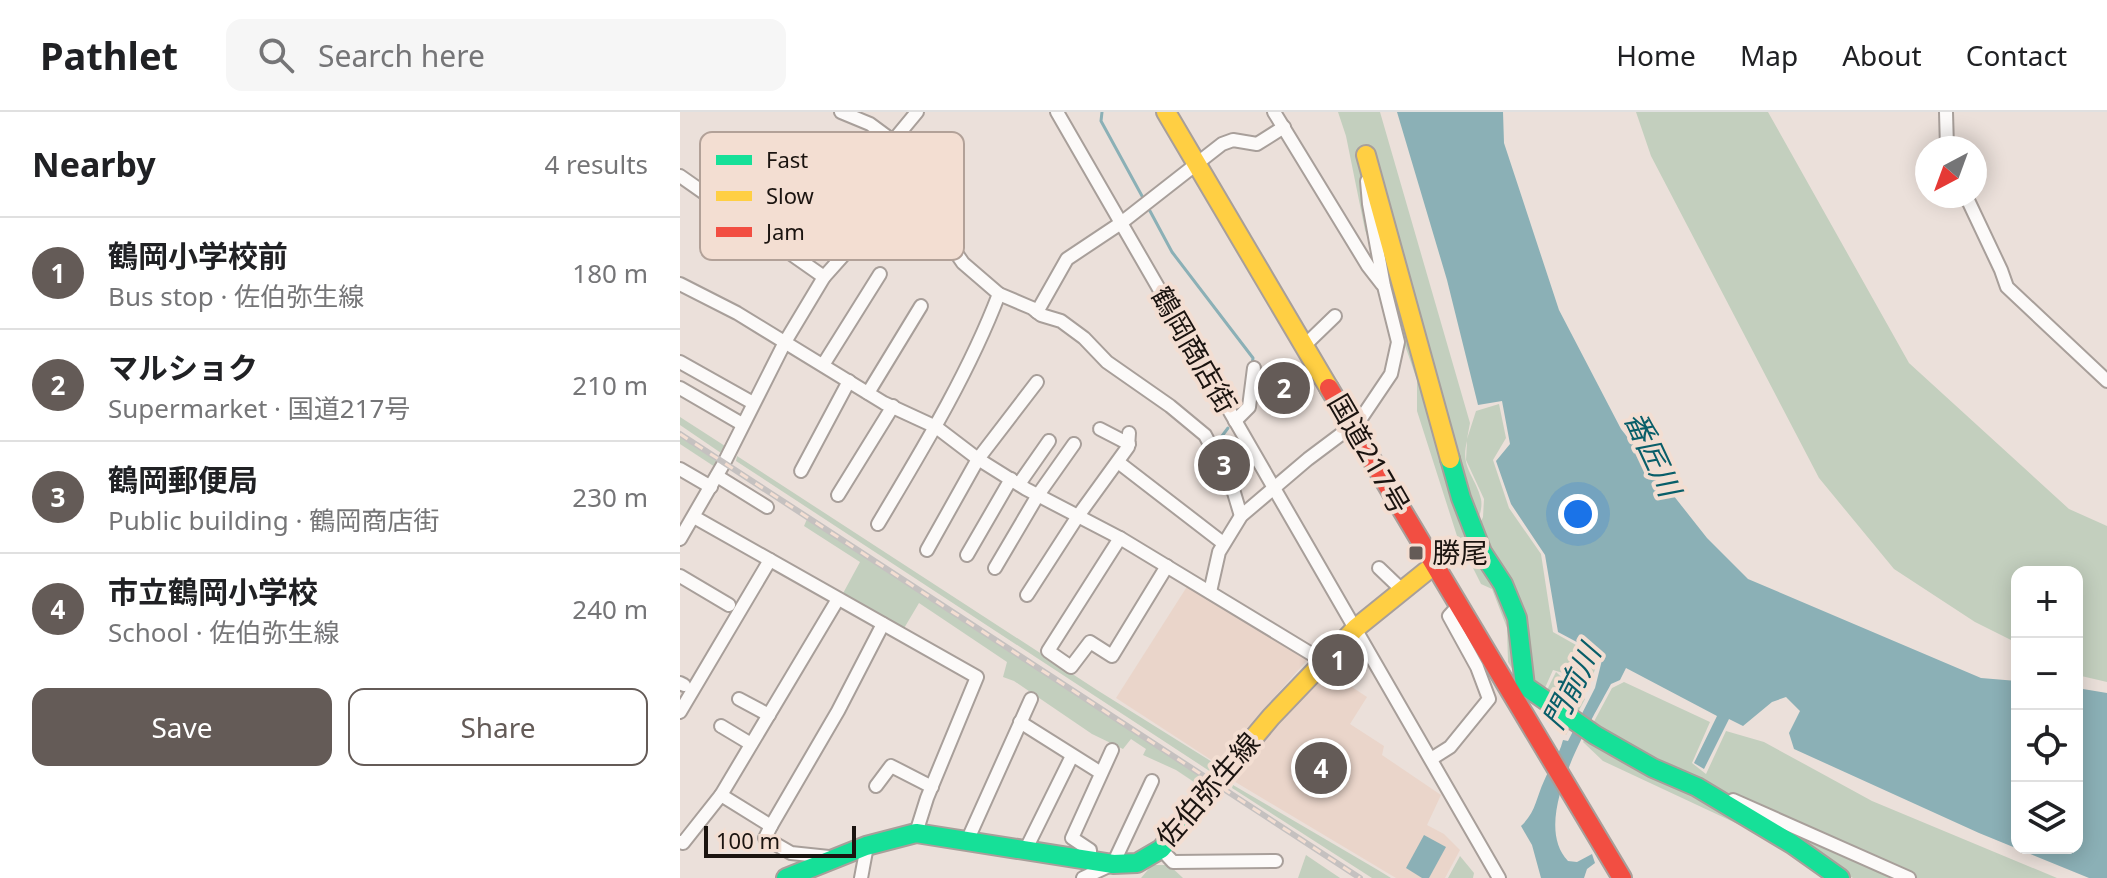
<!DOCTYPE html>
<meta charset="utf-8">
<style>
body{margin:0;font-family:"Noto Sans","Noto Sans JP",sans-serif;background:#f6f6f6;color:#202124}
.controls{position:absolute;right:24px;bottom:24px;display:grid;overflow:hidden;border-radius:16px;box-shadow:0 4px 20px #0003}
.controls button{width:72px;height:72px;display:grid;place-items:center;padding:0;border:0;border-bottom:2px solid #e0e0e0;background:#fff;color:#202124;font:40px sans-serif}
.compass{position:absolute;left:1235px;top:24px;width:72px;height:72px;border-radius:50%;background:#fff;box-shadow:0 4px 20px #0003;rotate:221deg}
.scale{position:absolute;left:24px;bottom:20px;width:152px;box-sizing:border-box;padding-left:8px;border:4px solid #1b1410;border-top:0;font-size:22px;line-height:28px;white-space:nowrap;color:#1b1410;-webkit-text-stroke:6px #f3ded2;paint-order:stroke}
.you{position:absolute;left:898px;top:402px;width:28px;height:28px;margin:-20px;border:6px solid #fff;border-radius:50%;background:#1a73e8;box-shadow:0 0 0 12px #1a73e833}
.badge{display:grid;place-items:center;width:52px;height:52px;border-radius:50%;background:#645b57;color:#fff;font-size:26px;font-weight:700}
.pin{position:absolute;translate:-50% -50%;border:4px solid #fff;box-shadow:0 2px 8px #0006}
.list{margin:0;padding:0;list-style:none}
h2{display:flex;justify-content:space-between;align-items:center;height:104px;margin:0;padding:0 32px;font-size:34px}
h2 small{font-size:26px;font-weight:400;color:#757577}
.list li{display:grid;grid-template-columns:52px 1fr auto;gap:24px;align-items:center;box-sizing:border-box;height:112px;padding:0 32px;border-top:2px solid #e0e0e0}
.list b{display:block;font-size:30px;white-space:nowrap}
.list p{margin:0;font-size:26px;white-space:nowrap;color:#757577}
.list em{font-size:26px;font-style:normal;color:#757577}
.actions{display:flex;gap:16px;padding:24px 32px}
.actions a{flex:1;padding:18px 0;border:2px solid #645b57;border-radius:16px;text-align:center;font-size:28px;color:#645b57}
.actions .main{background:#645b57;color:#fff}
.icon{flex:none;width:44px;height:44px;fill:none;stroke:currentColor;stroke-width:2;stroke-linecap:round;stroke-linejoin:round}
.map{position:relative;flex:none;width:1427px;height:766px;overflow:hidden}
header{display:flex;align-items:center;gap:48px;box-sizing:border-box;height:112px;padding:0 40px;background:#fff;border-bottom:2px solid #e0e0e0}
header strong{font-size:38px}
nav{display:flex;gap:44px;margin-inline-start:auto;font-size:28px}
.search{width:560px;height:72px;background:#f6f6f6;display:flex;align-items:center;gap:20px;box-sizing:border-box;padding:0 28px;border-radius:16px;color:#757577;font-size:30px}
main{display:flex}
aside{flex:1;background:#fff}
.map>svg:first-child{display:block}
.built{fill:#ead5ca}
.green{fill:#c3cfbe}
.water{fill:#8bb0b6}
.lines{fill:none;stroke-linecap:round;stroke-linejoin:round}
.stream{stroke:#8bb0b6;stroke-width:3}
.street-casing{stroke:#a89f9a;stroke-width:16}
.fast-casing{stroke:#a89f9a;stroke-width:22}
.slow-casing{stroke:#a89f9a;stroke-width:22}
.jam-casing{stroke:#a89f9a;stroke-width:22}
.street{stroke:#fcfaf9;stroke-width:12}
.fast{stroke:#16e098;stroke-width:18}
.slow{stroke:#ffcf43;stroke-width:18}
.jam{stroke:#f24e42;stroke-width:18}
.rail-casing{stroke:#c5c1c0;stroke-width:6}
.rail{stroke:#f3ded2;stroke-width:3;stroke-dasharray:9;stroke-linecap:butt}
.poi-dot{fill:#645b57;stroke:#f3ded2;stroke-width:3}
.labels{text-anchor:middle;stroke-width:8;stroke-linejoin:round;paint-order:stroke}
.street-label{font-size:28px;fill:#1b1410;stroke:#f3ded2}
.poi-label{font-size:28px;fill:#1b1410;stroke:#f3ded2;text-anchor:start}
.water-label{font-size:30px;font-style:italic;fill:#095e69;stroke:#f3ded2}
.key{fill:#f3ded2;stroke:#b2a198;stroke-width:2}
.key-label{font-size:22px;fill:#1b1410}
</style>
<header>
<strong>Pathlet</strong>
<div class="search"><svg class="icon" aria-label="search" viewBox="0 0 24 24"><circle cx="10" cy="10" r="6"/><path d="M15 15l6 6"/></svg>Search here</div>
<nav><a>Home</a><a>Map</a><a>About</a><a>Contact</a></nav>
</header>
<main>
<aside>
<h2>Nearby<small>4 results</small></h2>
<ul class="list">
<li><span class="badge">1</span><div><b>鶴岡小学校前</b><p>Bus stop · 佐伯弥生線</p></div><em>180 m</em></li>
<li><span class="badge">2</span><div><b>マルショク</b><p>Supermarket · 国道217号</p></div><em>210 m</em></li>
<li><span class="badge">3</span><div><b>鶴岡郵便局</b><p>Public building · 鶴岡商店街</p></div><em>230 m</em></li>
<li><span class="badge">4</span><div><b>市立鶴岡小学校</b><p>School · 佐伯弥生線</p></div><em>240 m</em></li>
</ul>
<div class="actions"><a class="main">Save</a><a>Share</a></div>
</aside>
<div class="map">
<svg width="1427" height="766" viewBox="0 0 1427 766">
<rect width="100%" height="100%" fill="#ebe0da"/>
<g class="built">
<polygon points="508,473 629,546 536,651 436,586"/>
<polygon points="645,557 687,585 670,612 704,634 702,643 761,683 747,713 764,722 780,738 765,766 716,766 552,668 595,611"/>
</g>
<g class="green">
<path d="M658 0H700L790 311 787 327 796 299 819 292 826 326 813 348 829 396 861 442 873 520 919 546 907 580 883 561 873 558 864 578 856 577 849 570C846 534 844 459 805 441L796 420 803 405 804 387 786 348 787 329C780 356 795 363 801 387 804 403 791 414 797 435 801 446 813 455 818 465 834 498 837 532 839 568L828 550 827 516 812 477 801 472 777 424 737 299V268L685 118 666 24Z"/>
<polygon points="956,0 1088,0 1229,251 1389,397 1427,414 1427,570 1397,563 1397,460 1337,460 1337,531 1295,510 1214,457 1139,366 971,44"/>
<polygon points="0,305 45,334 41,341 0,313"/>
<polygon points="0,324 38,349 35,355 0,332"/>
<polygon points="57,344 417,578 537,653 531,660 56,349"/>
<polygon points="127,407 526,668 520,674 496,658 463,643 466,637 451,627 443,637 412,622 334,569 323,565 327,550 239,491 223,518 161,485 180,450 124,414"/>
<polygon points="876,560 905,587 886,623 863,597 864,584"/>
<polygon points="944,570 1030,610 1012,651 1026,662 1046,619 1084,630 1192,689 1377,766 1173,766 923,649 903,630 932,576"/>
<polygon points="553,673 698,758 711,766 692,766 552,676"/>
<polygon points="626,743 660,766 618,766"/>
<polygon points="780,744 794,761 793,766 768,766"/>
<polygon points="472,753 489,753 503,766 461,766"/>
</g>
<g class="water">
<path d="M717 0H823L824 31 879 198 941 317 1027 426 1068 467 1301 566 1337 569V736H1397V576L1427 581V766H1409L1299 721 1114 637 1109 621 1120 599 1106 585 1092 590 1063 614 1049 607 1024 657 1014 651 1037 604 946 556 940 568 931 572C910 611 849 709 888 749L897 750 912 742 915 751 907 757 904 766H861L852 733 841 714C856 700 856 686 864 669 870 654 879 644 883 628L888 629 915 576 923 544 878 520 865 443 831 392 816 349 830 332 822 289 798 293 767 168Z"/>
<polygon points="744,723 766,735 749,766 742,766 726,756"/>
</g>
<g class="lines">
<g class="stream">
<polyline points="422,0 421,9 462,84"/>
<polyline points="470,99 492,140 573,246 572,254"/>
<polyline points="536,332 548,316"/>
</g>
<defs>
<g id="street">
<path d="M161 0 190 12 213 29 236 83 283 151 319 182C288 263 242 338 198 412"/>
<polyline points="377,0 819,766"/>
<polyline points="594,0 688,154 702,172"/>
<polyline points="1266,0 1267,36"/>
<polyline points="0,64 144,165"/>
<polyline points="1286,84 1321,158 1327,175 1427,269"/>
<polyline points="77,118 106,72"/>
<polyline points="98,133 131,79"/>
<polyline points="0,172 57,201 204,291 256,315 298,347 346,377 440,426 643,549"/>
<polyline points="319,182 352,196 361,203 381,209 404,226 427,250 490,294 525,323 552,374 561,404"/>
<polyline points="357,200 387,147 441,111 542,32 553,28 577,32 604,15"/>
<polyline points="625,233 655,204"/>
<polyline points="0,250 73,291"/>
<polyline points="143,253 200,162"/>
<polyline points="0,276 62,312"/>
<polyline points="188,281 241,194"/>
<polyline points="555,309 569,295 574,256"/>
<polyline points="420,317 449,332"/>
<polyline points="438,350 543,431"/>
<polyline points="0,357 31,375"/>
<polyline points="121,359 169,269"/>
<polyline points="37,364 87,395"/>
<polyline points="339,372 369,329"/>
<polyline points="158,383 213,294"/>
<polyline points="14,405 297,565 247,686 236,721"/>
<polyline points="440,426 368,539 391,555 410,530 432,544 487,454"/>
<polyline points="0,427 44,351 105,230 144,165 185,119 203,89 213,29 237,0"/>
<polyline points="247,438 298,347 357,270"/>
<polyline points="287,443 331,367"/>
<polyline points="315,456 358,383 394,332"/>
<polyline points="699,456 722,478"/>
<polyline points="0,464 49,493"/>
<polyline points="530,480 539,440 561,404 628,347 680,308 711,262 718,230 704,174 689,92 687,69"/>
<polyline points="347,483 398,404 448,335 449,321"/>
<polyline points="0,571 4,573"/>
<polyline points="59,587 89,603"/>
<polyline points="0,600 90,448"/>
<polyline points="340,610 421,661"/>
<polyline points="41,614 71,632"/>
<polyline points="751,647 770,635 809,587 797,555 769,504 779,493"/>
<polyline points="196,674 211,654 252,675"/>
<polyline points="41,683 158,487"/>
<polyline points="1053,688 1229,766"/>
<polyline points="91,714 158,599 203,512"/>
<polyline points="288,727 351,587"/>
<polyline points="0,730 3,731 41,683 91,714 85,726 111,741 149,745"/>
<polyline points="346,737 392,644"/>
<polyline points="481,737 493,750 596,749"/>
<polyline points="410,748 410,738 392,726 432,638"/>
<polyline points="181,766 187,734"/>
<polyline points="403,766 433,752 472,669"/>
</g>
<g id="fast">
<polyline points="770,347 781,386 802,440 823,472 837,506 845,574 915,623 973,656 1017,675 1112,732 1160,766"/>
<polyline points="106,766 186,734 236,721 433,752 457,751 481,737 544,661"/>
</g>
<g id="slow">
<polyline points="486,0 649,276"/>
<polyline points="686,43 770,347"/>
<polyline points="544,661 591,605 676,516 754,453"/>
</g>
<polyline id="jam" points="649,276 942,766"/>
</defs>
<use href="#street" class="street-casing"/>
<use href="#fast" class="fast-casing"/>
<use href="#slow" class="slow-casing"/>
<use href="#jam" class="jam-casing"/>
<use href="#street" class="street"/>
<use href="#fast" class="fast"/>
<use href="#slow" class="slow"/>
<use href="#jam" class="jam"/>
<defs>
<polyline id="rail" points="0,322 680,766"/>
</defs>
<use href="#rail" class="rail-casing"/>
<use href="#rail" class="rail"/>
</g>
<rect class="poi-dot" x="728" y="433" width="16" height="16" rx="4"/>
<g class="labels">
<g class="street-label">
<text transform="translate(514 238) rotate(60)" y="10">鶴岡商店街</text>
<text transform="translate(689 342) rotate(60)" y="10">国道217号</text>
<text transform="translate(528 678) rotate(-49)" y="10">佐伯弥生線</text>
</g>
<g class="poi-label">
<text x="752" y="451">勝尾</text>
</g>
<g class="water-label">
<text transform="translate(972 342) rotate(65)" y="10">番匠川</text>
<text transform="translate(892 575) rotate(-63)" y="10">門前川</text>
</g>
</g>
<rect x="20" y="20" width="264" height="128" rx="12" class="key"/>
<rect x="36" y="43" width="36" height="10" fill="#16e098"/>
<rect x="36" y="79" width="36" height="10" fill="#ffcf43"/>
<rect x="36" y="115" width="36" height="10" fill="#f24e42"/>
<g class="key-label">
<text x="86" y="56">Fast</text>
<text x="86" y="92">Slow</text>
<text x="86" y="128">Jam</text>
</g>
</svg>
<div class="controls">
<button>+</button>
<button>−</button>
<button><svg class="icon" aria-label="locate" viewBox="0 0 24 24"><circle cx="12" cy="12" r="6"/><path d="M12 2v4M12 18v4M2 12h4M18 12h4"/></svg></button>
<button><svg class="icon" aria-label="layers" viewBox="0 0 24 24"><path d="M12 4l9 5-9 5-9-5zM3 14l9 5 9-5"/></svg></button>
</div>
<svg class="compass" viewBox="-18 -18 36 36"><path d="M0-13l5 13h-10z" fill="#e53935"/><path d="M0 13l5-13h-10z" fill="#757577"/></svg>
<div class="scale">100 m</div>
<div class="you"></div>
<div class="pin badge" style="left:658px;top:548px">1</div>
<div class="pin badge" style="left:604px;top:276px">2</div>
<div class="pin badge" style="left:544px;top:353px">3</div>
<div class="pin badge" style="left:641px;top:656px">4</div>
</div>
</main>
